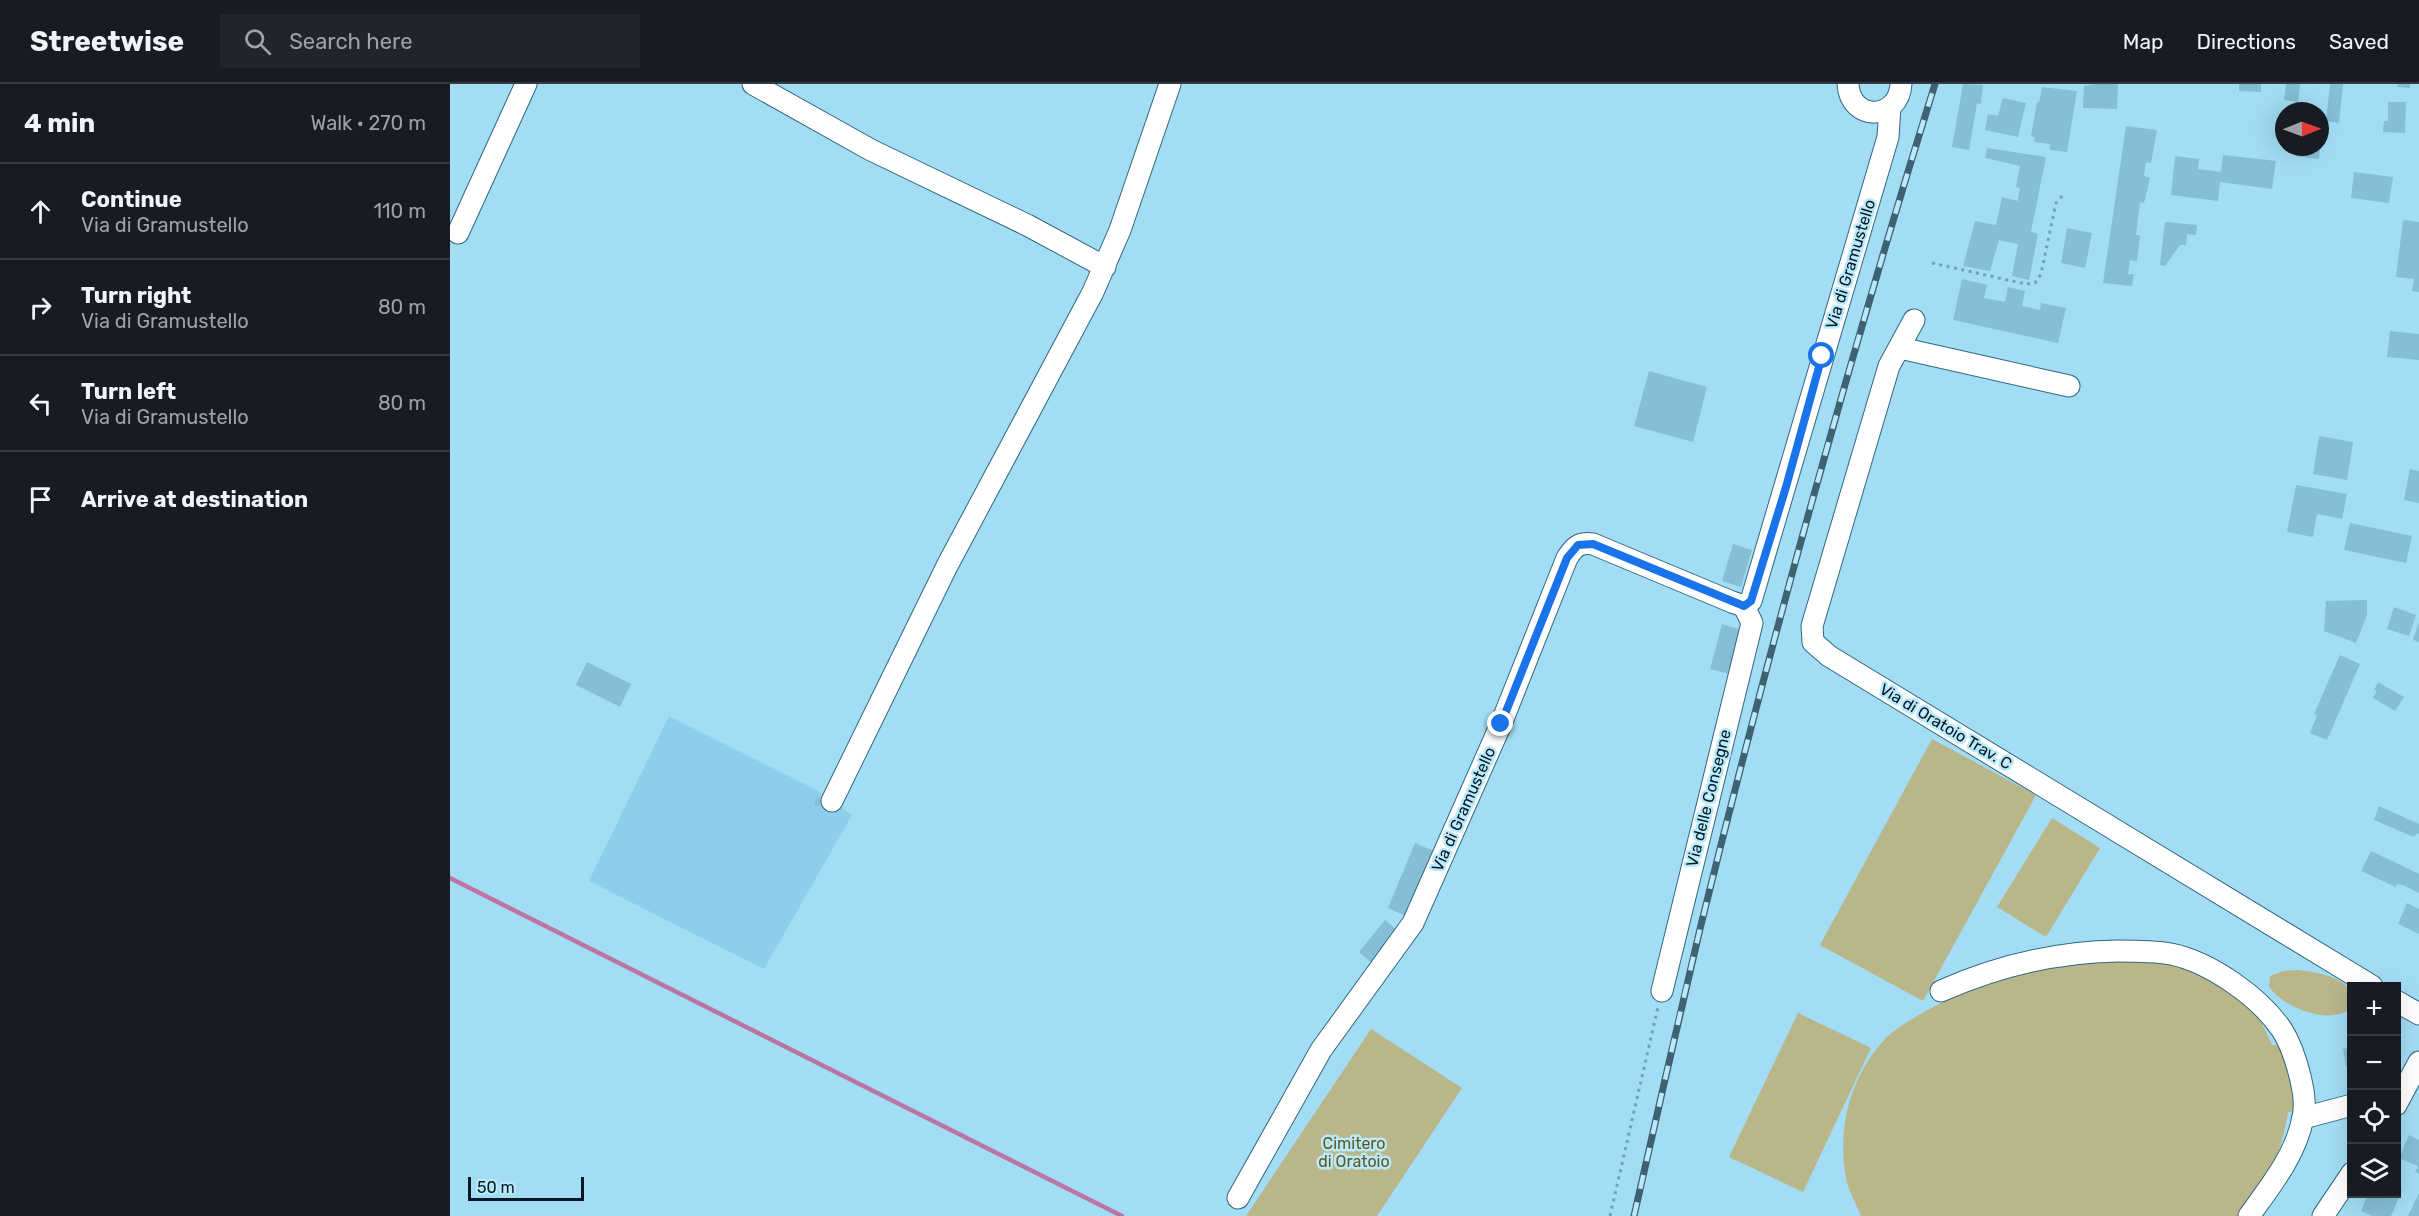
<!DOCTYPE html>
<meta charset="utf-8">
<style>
body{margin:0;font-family:Rubik,sans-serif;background:#20242c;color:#f1f3f6}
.controls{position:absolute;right:18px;bottom:18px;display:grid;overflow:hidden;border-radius:0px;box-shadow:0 6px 24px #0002}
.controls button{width:54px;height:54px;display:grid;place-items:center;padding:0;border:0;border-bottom:2px solid #363941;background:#171b24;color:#f1f3f6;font:30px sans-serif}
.compass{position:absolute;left:1825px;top:18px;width:54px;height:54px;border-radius:50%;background:#171b24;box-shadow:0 6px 24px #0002;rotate:89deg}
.scale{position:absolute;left:18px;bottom:15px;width:116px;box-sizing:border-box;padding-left:6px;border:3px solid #021921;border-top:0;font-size:16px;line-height:21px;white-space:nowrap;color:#021921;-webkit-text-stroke:4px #bae9fb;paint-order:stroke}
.stop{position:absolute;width:18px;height:18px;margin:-14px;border:4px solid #1a73e8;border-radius:50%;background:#fff}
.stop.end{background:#1a73e8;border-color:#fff;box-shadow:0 2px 6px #0008}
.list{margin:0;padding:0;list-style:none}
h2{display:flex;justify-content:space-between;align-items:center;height:78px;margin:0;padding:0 24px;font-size:26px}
h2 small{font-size:20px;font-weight:400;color:#9ea1a6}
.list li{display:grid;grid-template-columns:39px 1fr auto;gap:18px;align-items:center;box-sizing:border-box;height:96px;padding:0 24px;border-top:2px solid #363941}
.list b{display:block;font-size:22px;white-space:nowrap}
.list p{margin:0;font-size:20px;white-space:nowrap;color:#9ea1a6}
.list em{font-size:20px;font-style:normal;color:#9ea1a6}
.icon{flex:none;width:33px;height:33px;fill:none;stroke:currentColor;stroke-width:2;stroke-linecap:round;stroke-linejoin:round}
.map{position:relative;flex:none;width:1969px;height:1132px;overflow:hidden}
header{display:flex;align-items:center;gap:36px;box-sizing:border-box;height:84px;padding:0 30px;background:#171b24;border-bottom:2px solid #363941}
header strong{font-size:28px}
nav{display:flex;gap:33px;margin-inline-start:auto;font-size:21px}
.search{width:420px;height:54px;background:#20242c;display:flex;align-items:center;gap:15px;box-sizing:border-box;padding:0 21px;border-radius:0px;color:#9ea1a6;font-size:22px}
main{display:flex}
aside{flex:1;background:#171b24}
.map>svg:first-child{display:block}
.built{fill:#8dcfea}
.green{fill:#b9b68a}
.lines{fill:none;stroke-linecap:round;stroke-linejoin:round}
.stream{stroke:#ba769e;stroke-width:4.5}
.building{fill:#85bed5}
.minor-casing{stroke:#30687d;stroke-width:23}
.path{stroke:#71a1b4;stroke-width:3;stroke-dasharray:3 4.5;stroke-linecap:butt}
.minor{stroke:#fff;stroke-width:21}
.rail-casing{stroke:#3e6270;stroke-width:7}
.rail{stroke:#bae9fb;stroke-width:4.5;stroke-dasharray:14;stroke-linecap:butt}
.route{stroke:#1a73e8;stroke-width:8}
.labels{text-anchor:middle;stroke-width:5;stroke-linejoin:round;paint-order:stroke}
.street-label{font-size:16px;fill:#021921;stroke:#bae9fb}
.park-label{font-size:16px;fill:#5e5920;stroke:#bae9fb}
</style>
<header>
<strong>Streetwise</strong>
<div class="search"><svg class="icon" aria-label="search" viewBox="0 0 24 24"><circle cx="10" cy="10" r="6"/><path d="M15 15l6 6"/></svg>Search here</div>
<nav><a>Map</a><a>Directions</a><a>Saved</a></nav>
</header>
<main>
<aside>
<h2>4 min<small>Walk · 270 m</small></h2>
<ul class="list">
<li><svg class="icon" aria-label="ahead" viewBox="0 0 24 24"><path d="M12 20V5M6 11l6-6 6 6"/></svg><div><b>Continue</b><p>Via di Gramustello</p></div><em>110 m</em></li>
<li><svg class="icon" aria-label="right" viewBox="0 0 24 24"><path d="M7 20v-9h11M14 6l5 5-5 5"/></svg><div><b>Turn right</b><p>Via di Gramustello</p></div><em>80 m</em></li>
<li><svg class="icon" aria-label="left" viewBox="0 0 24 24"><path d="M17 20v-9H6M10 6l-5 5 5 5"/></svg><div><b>Turn left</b><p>Via di Gramustello</p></div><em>80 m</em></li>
<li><svg class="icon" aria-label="arrive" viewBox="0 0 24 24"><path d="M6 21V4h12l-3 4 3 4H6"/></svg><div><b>Arrive at destination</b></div></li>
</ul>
</aside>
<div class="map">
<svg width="1969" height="1132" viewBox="0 0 1969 1132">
<rect width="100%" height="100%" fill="#a3ddf5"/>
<polygon class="built" points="219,632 365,705 402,731 314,885 139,797"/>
<g class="green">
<polygon points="1482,655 1586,711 1473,917 1370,861"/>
<polygon points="1602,734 1650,764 1596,853 1547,823"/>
<path d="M1684 876 1726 881 1754 892 1783 909 1810 935 1822 961 1832 960 1847 1027 1838 1028C1830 1077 1818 1093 1790 1132H1411C1406 1120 1398 1106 1396 1094 1387 1043 1400 992 1436 954 1450 940 1484 922 1502 914 1528 901 1556 890 1584 885 1617 879 1651 878 1684 876Z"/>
<path d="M1847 886C1863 887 1900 893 1902 913 1902 918 1902 923 1898 926 1877 941 1830 922 1819 902L1820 892 1833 887Z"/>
<polygon points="1348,929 1421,964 1353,1108 1279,1073"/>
<polygon points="921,945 1012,1004 927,1132 796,1132"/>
</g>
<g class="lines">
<polyline class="stream" points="0,794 672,1132"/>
</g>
<g class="building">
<polygon points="1513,0 1533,1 1531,20 1527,19 1519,66 1502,63"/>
<polygon points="1644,0 1668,0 1667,25 1633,24 1634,2"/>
<polygon points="1789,0 1811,0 1811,8 1789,7"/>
<polygon points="1836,0 1850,0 1848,18 1834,16"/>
<polygon points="1880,0 1893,0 1889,39 1876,37"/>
<polygon points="1948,0 1960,0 1960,4 1947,3"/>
<polygon points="1592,3 1627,7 1617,68 1600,66 1600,60 1584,58 1585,53 1581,52 1587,18 1589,19"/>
<polygon points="1553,14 1576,19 1568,53 1535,46 1538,30 1548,32"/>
<polygon points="1938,18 1956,18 1955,49 1933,48 1934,37 1938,37"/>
<polygon points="1676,42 1707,46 1701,79 1696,78 1694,92 1700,94 1694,119 1690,118 1686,151 1690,151 1687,177 1680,176 1678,190 1684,190 1682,202 1653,199"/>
<polygon points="1846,63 1870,63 1869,75 1845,72"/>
<polygon points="1537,64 1596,73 1581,148 1588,150 1579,196 1562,192 1568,160 1549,156 1540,187 1513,182 1525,137 1546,141 1552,113 1568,117 1568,114 1570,104 1566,103 1570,82 1535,74"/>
<polygon points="1773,71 1826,77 1822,105 1770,98 1768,117 1721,111 1725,72 1749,75 1748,85 1771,88"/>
<polygon points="1904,88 1943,93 1939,119 1901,114"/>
<polygon points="1953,136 1969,138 1969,208 1962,207 1964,195 1946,193"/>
<polygon points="1715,138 1747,141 1746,151 1737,150 1736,161 1730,161 1715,182 1710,181"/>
<polygon points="1617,144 1642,149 1635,184 1611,179"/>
<polygon points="1512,195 1537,201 1534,214 1555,218 1558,203 1575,207 1572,222 1590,226 1591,219 1616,224 1608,259 1503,236"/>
<polygon points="1940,247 1969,250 1969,276 1937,273"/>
<polygon points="1199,287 1257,303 1243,358 1184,342"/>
<polygon points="1869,352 1903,358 1897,396 1863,390"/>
<polygon points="1960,385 1969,387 1969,419 1954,416"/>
<polygon points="1846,401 1897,410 1892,435 1867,430 1863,453 1837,448"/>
<polygon points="1900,439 1962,452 1956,479 1894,466"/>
<polygon points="1283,460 1302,466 1291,503 1272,497"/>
<polygon points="1917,516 1917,531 1906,559 1874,547 1876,517"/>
<polygon points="1944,523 1966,531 1959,552 1937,545"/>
<polygon points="1969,538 1969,558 1963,556"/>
<polygon points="1272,540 1295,547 1283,591 1260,585"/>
<polygon points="1890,571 1910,580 1877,656 1860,649 1867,631 1864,630"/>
<polygon points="137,578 181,600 170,623 126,601"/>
<polygon points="1928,598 1954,613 1945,627 1923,614 1927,607 1924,606"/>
<polygon points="367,713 373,716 369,723 364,720"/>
<polygon points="1929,722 1969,740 1969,750 1967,749 1964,753 1924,736"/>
<polygon points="965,759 986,768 956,832 938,824"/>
<polygon points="1921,767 1969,790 1969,809 1953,801 1947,800 1946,803 1911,787"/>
<polygon points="1957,819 1969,825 1969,850 1948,840"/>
<polygon points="935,836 948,847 923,880 909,868"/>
<polygon points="1902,963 1902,982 1896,983 1893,965"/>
<polygon points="1959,1051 1969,1056 1969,1090 1965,1088 1968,1082 1949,1074"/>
<polygon points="1947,1105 1952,1107 1941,1132 1922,1132 1911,1127 1917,1112 1920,1114 1922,1110 1947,1110"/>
<polygon points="1969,1109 1969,1132 1958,1132"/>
</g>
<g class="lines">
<defs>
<g id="minor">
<polyline points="303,0 421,66 577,141 655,183"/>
<path d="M1398 0C1400 38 1449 37 1451 0"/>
<polyline points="8,149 76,0"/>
<polyline points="1464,236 1439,282 1362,542 1363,558 1379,572 1922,902"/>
<polyline points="1450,264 1619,302"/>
<polyline points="382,717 497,482 643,208 670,146 720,0"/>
<polyline points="1212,907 1302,539 1294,522"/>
<path d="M1491 907C1548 882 1605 868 1667 867 1685 867 1704 867 1721 870 1760 878 1810 913 1832 946 1841 960 1846 976 1850 992 1853 1005 1856 1019 1853 1033 1847 1069 1820 1103 1799 1132"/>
<polyline points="1946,917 1969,930"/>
<polyline points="1946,1021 1969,978"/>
<polyline points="1853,1034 1902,1021"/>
<path d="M788 1114 871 966 963 839 1051 640 1117 474C1124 463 1129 458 1143 460L1282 518 1294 522 1301 517 1438 53 1440 23"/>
<polyline points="1873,1132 1902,1089"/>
</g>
</defs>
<use href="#minor" class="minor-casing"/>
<g class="path">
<polyline points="1482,179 1576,200 1585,199 1591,190 1606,119 1614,110"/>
<polyline points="1160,1132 1208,923"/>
</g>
<use href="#minor" class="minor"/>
<defs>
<path id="rail" d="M1184 1132C1206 1036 1227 941 1250 845 1320 561 1398 279 1485 0"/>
</defs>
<use href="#rail" class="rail-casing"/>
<use href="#rail" class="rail"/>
</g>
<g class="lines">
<polyline class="route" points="1051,640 1117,474 1128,461 1143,460 1294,522 1301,517 1336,403 1372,272"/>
</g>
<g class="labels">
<g class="street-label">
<text transform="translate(1400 180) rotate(-73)" y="6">Via di Gramustello</text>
<text transform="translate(1496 642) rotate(31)" y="6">Via di Oratoio Trav. C</text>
<text transform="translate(1258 714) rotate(-76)" y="6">Via delle Consegne</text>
<text transform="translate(1013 725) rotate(-66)" y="6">Via di Gramustello</text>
</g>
<g class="park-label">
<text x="904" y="1065">Cimitero<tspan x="904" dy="18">di Oratoio</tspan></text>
</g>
</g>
</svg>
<div class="controls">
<button>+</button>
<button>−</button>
<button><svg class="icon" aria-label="locate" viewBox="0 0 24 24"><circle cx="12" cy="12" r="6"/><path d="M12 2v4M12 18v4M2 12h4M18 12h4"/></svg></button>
<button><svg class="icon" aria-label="layers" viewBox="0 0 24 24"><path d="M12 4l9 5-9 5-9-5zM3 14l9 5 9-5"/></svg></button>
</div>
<svg class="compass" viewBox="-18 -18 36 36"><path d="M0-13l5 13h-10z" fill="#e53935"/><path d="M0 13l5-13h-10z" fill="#9ea1a6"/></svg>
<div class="scale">50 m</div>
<div class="stop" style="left:1372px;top:272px"></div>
<div class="stop end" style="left:1051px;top:640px"></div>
</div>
</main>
